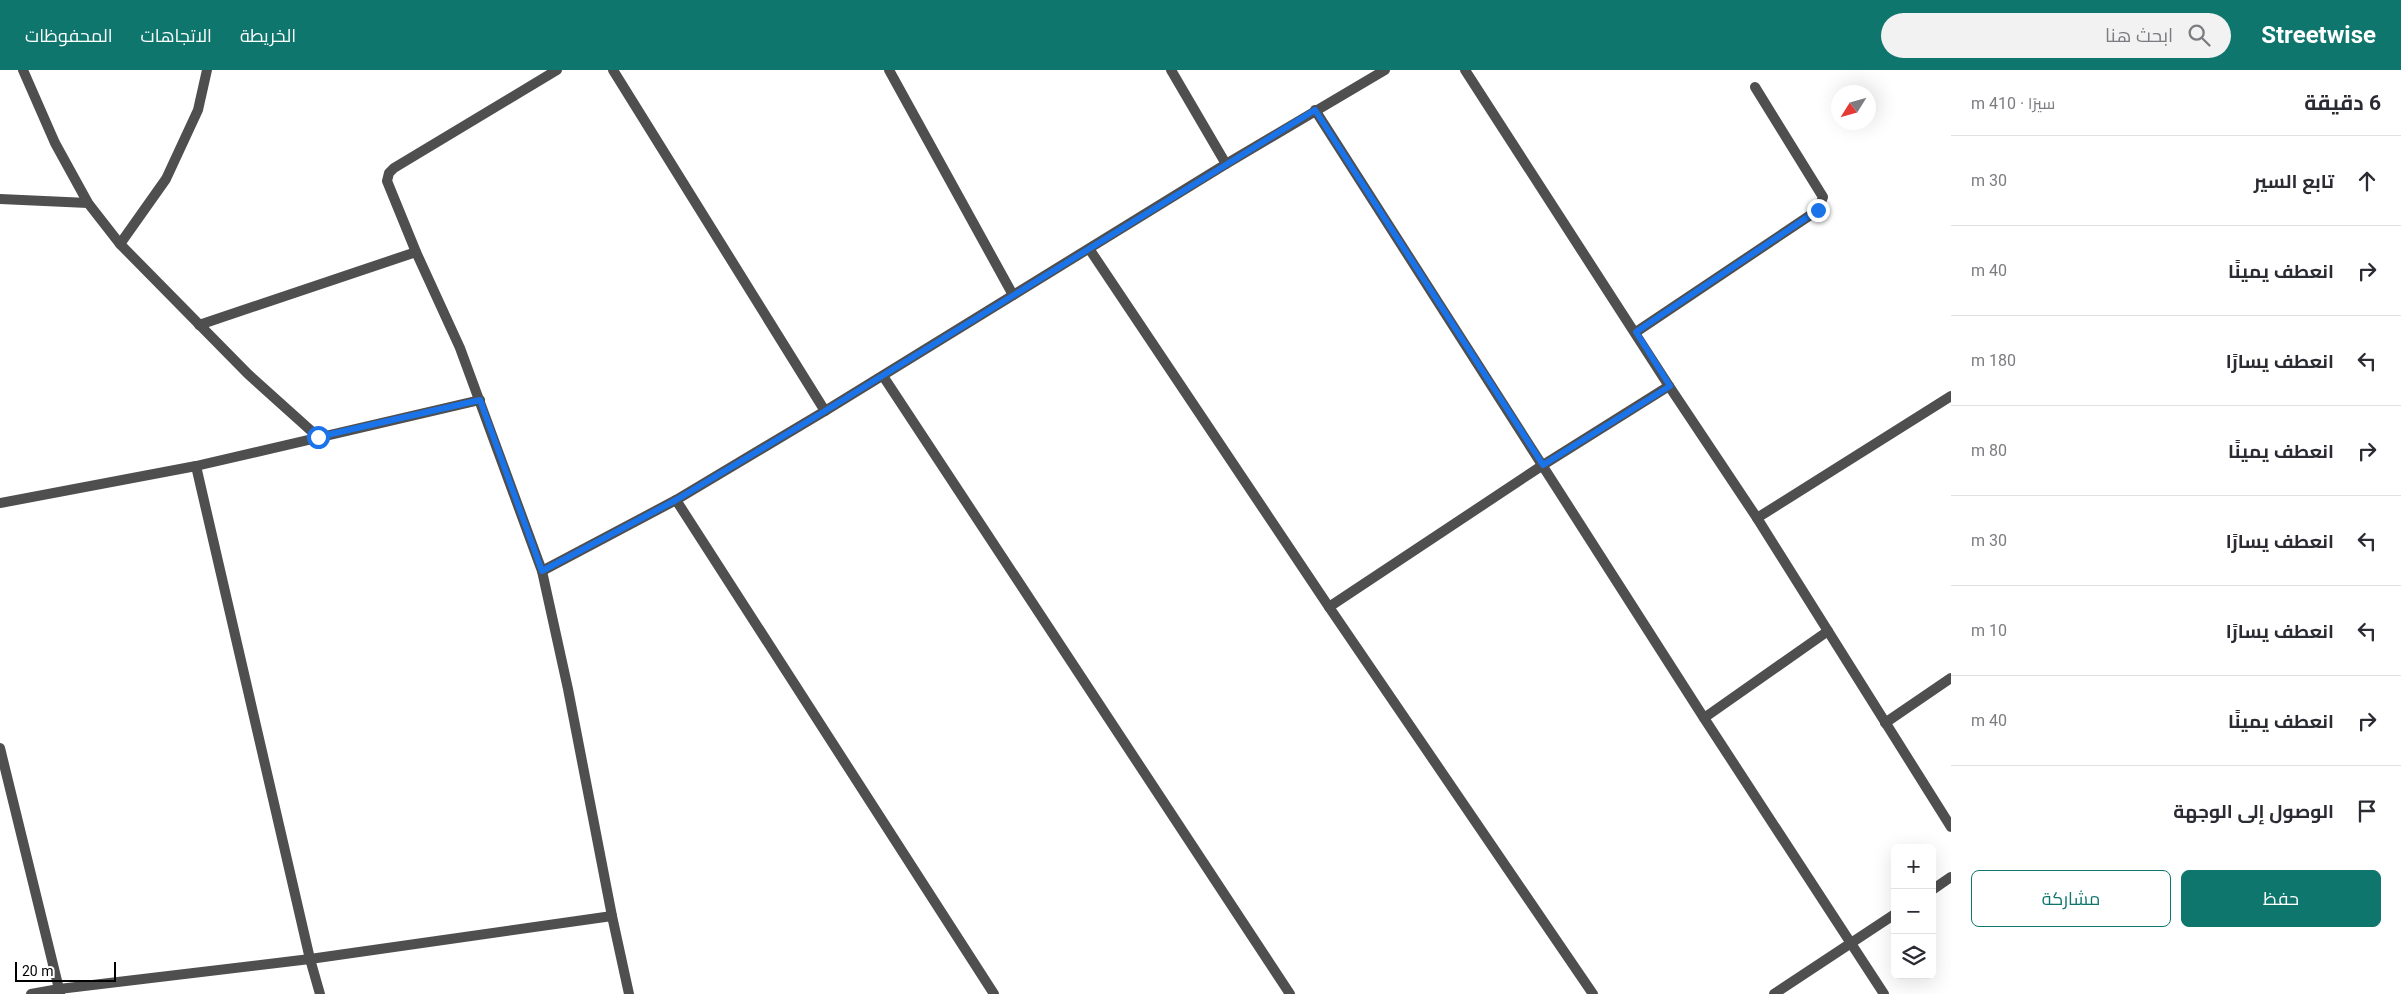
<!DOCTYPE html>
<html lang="ar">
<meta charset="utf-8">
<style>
body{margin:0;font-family:Roboto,Cairo,sans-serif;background:#f2f2f3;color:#2b2b33;direction:rtl}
.controls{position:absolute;right:15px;bottom:15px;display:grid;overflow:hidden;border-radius:8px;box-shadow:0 5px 20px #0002}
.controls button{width:45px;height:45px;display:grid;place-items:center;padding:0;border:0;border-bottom:1px solid #e1e1e2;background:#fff;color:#2b2b33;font:25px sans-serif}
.compass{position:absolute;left:1831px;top:15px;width:45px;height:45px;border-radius:50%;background:#fff;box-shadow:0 5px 20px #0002;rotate:233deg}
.scale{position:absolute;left:15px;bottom:12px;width:101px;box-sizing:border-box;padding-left:5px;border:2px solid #000;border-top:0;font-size:14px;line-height:18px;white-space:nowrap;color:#000;-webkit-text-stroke:4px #fff;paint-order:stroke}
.stop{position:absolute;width:15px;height:15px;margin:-11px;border:4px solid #1a73e8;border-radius:50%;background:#fff}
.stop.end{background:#1a73e8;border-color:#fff;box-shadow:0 1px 5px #0008}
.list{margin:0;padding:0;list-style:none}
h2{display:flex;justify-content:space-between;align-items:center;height:65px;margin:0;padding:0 20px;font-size:21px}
h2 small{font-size:16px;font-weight:400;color:#7c7c81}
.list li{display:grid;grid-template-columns:32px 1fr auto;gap:15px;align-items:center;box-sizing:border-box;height:90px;padding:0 20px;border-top:1px solid #e1e1e2}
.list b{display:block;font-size:19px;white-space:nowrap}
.list em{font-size:16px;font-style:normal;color:#7c7c81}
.actions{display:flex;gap:10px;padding:15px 20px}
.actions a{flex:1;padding:11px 0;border:1px solid #0f766e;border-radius:8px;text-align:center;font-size:18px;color:#0f766e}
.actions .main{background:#0f766e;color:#fff}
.icon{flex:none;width:28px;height:28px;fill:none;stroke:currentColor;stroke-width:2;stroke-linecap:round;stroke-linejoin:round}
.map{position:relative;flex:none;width:1951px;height:924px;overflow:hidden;direction:ltr}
header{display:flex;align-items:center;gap:30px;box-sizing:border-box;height:70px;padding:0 25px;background:#0f766e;color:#fff}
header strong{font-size:24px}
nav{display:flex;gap:28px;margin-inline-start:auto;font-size:18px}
.search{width:350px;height:45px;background:#f2f2f3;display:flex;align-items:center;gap:12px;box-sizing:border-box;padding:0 18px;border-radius:28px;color:#7c7c81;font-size:19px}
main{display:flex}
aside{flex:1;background:#fff}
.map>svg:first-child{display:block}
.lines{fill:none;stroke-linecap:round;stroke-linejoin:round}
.street{stroke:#4f4f4f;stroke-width:10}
.route{stroke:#1a73e8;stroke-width:6}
</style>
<header>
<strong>Streetwise</strong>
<div class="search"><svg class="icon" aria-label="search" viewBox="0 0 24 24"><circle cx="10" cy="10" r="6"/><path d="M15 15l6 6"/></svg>ابحث هنا</div>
<nav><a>الخريطة</a><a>الاتجاهات</a><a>المحفوظات</a></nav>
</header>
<main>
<aside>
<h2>6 دقيقة<small>سيرًا · 410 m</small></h2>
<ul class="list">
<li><svg class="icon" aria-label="ahead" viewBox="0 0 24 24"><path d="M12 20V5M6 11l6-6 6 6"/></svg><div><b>تابع السير</b></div><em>30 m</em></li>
<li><svg class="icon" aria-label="right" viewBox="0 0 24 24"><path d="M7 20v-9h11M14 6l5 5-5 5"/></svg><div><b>انعطف يمينًا</b></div><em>40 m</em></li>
<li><svg class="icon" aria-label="left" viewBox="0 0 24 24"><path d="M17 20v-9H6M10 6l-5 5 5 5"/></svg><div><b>انعطف يسارًا</b></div><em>180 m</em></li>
<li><svg class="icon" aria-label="right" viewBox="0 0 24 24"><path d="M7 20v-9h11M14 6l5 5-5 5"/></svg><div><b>انعطف يمينًا</b></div><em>80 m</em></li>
<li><svg class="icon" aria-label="left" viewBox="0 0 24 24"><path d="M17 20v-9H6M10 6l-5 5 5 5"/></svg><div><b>انعطف يسارًا</b></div><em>30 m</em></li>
<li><svg class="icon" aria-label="left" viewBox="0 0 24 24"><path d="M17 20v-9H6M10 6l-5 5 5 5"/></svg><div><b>انعطف يسارًا</b></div><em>10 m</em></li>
<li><svg class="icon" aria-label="right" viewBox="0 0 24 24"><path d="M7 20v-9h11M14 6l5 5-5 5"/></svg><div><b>انعطف يمينًا</b></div><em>40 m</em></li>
<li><svg class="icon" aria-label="arrive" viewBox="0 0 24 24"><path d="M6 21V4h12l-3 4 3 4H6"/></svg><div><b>الوصول إلى الوجهة</b></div></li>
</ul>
<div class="actions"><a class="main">حفظ</a><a>مشاركة</a></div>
</aside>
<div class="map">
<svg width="1951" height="924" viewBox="0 0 1951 924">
<rect width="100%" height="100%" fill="#fff"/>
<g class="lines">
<g class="street">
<polyline points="23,0 55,73 88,133 120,174 248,304 318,367"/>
<polyline points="557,0 394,98 389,103 387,111 416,182 460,278 542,501 568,619 612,846 629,924"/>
<polyline points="613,0 825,341 1226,94 1385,0"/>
<polyline points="889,0 1013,225"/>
<polyline points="1171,0 1226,94"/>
<polyline points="1465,0 1669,316 1757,448 1951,757"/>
<polyline points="1315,40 1704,648 1884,924"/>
<polyline points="0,129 88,133"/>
<polyline points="120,174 166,109 198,40 207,0"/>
<polyline points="1090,180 1329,537 1593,924"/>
<polyline points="199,255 416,182"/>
<polyline points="1636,262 1818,140 1823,127 1755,17"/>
<polyline points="883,306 1290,924"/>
<polyline points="676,430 994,924"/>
<polyline points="0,433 196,396 480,330"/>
<polyline points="1757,448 1951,326"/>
<polyline points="542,501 676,430 825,341"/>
<polyline points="1329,537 1543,395 1669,316"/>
<polyline points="1704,648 1828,561"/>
<polyline points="1885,653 1951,608"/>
<polyline points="0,678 60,923"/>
<polyline points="1932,820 1951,807"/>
<polyline points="31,924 59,919 310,889 196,396"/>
<polyline points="320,924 310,889 612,846"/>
<polyline points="1774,924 1895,844"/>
</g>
</g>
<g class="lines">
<polyline class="route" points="318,367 480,330 542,501 676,430 825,341 1315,40 1543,395 1670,316 1636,262 1818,140"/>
</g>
</svg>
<div class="controls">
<button>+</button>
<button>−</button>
<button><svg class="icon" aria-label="layers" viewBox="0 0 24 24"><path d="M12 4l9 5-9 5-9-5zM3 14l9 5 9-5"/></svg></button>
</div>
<svg class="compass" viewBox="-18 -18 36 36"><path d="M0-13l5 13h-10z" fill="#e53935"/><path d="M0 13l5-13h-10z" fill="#7c7c81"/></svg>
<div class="scale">20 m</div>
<div class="stop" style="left:318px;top:367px"></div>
<div class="stop end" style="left:1818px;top:140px"></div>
</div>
</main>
